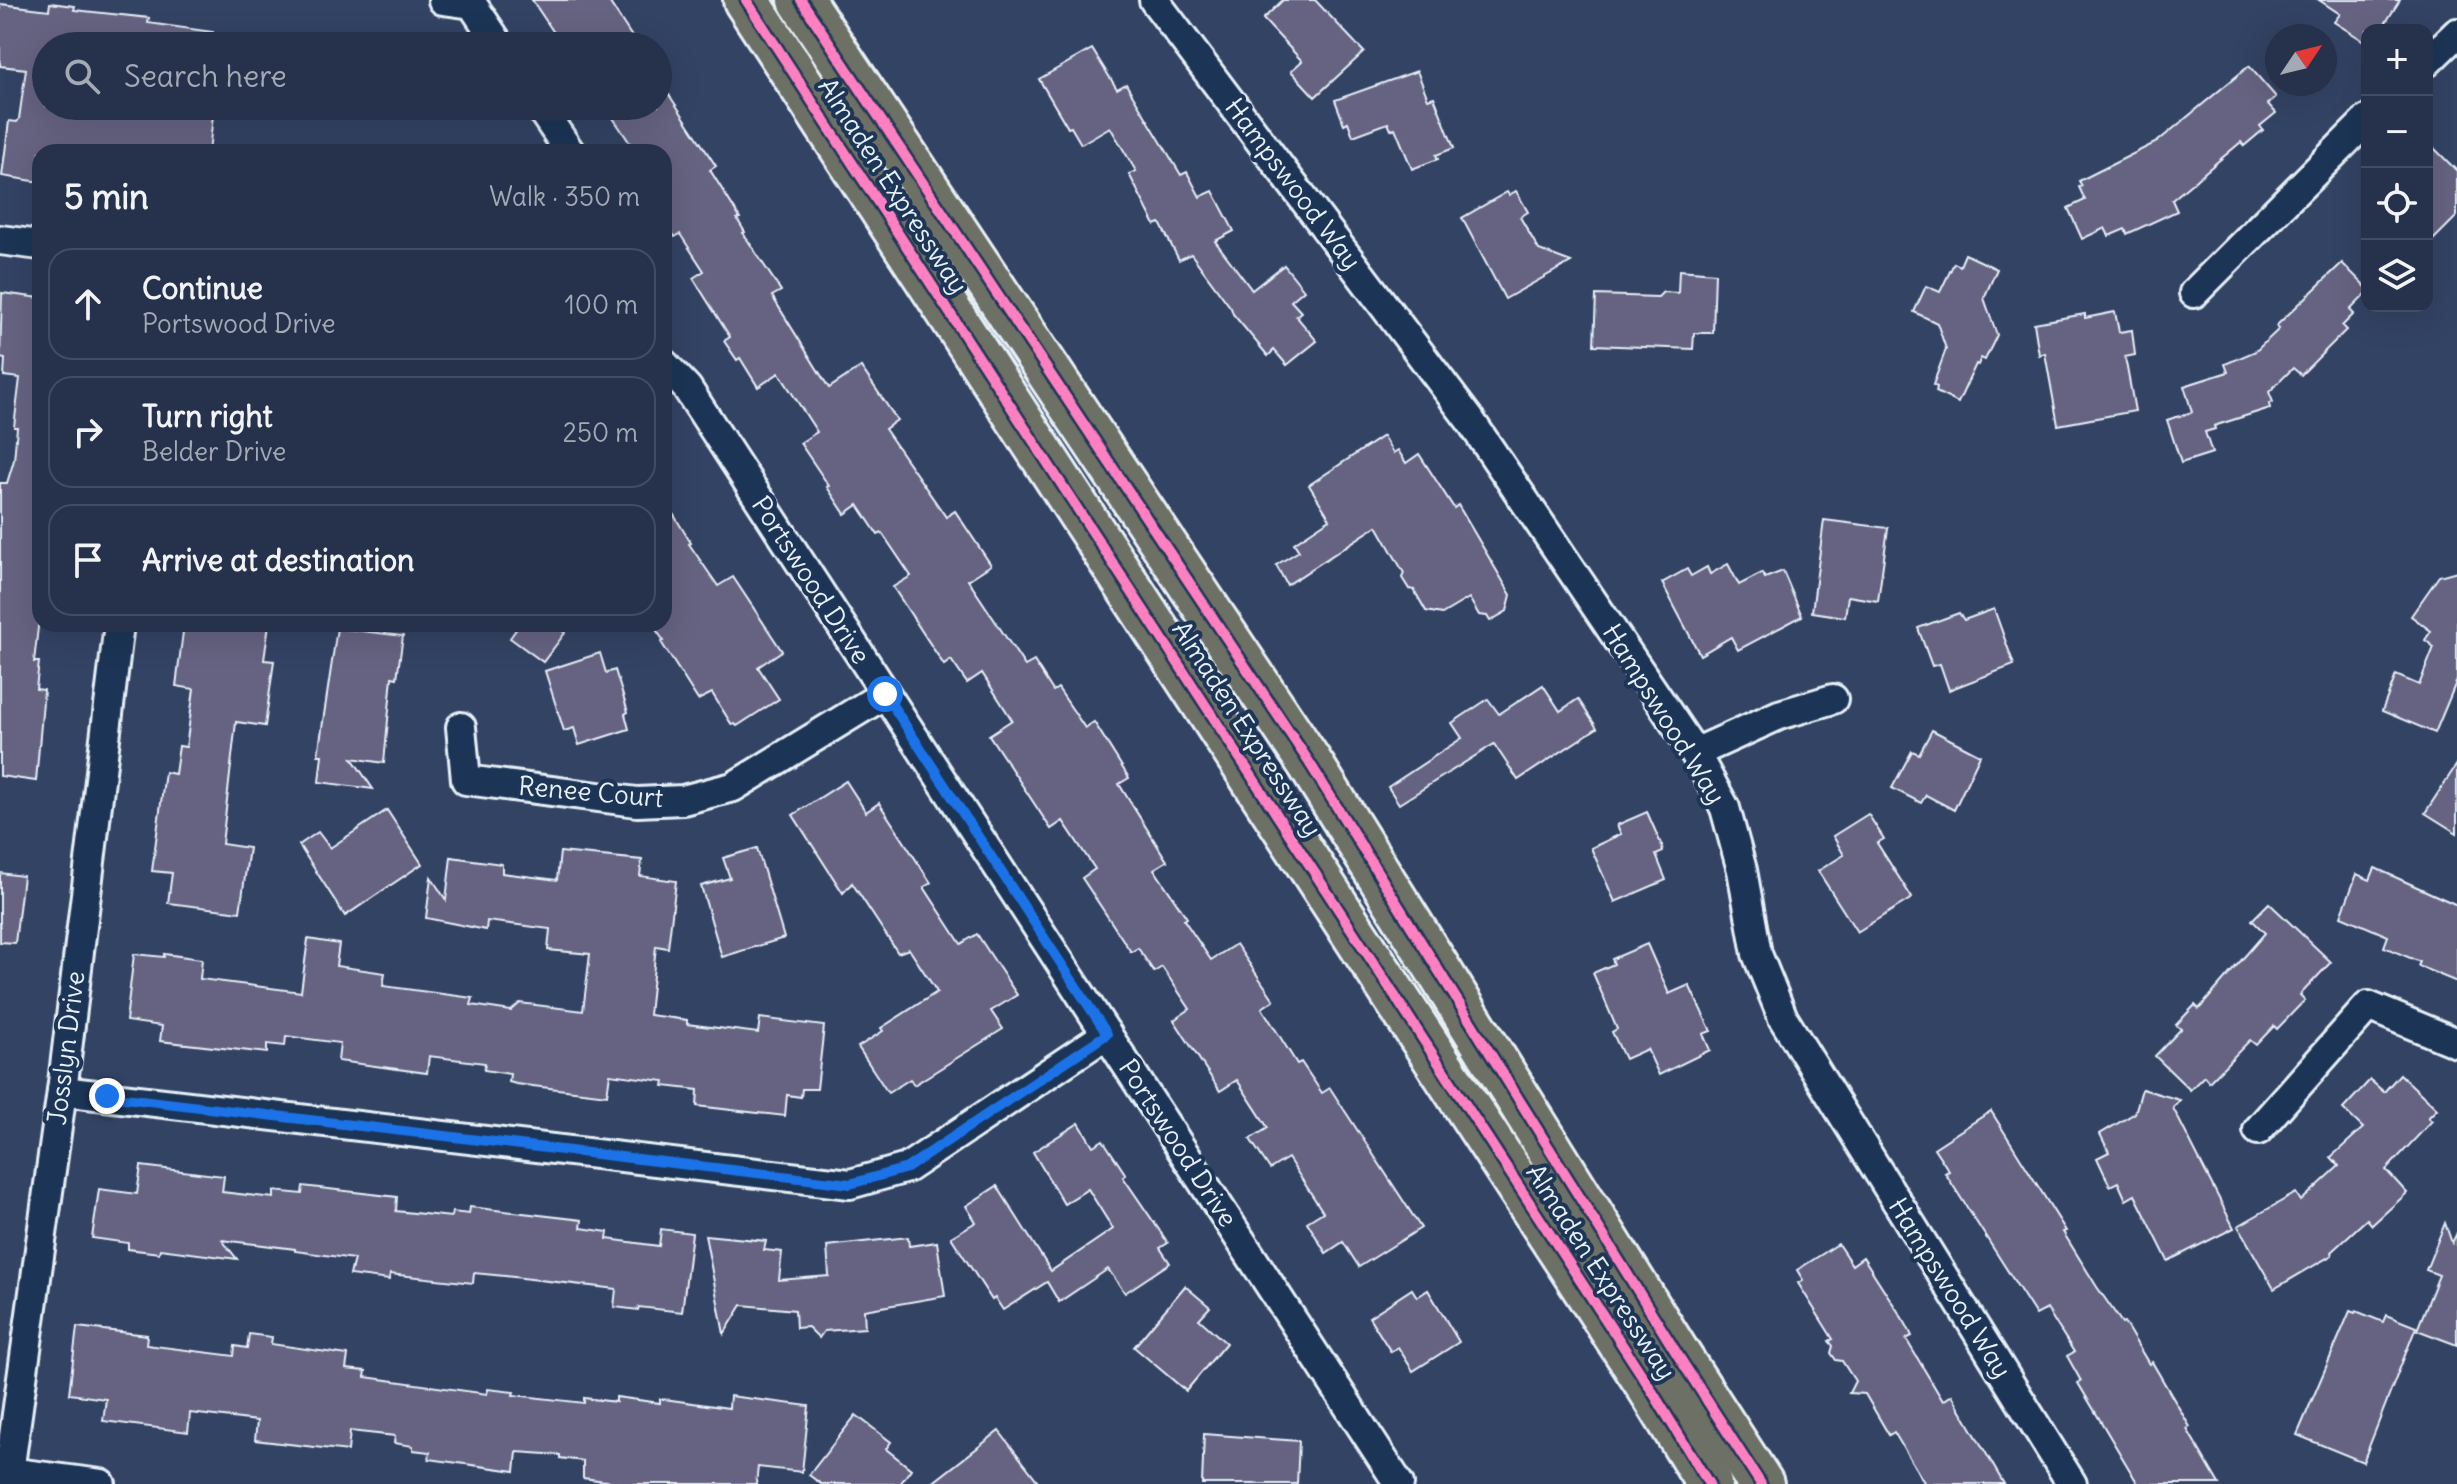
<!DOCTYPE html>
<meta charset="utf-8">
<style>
body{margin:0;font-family:Delius,sans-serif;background:#2e3a52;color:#f1f3f6}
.controls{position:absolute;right:24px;top:24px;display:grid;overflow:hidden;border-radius:16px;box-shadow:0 8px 32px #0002}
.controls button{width:72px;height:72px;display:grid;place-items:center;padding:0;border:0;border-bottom:2px solid #424d63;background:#26324b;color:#f1f3f6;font:40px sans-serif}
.compass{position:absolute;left:2265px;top:24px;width:72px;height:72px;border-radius:50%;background:#26324b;box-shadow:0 8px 32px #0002;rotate:55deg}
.stop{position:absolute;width:24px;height:24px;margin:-18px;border:6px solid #1a73e8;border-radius:50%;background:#fff}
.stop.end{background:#1a73e8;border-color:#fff;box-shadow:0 2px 8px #0008}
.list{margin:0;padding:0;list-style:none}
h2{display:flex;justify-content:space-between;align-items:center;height:104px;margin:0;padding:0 32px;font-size:34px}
h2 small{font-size:26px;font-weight:400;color:#a4aab5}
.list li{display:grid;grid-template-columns:52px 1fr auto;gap:24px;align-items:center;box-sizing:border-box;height:112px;margin:0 16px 16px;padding:0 16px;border:2px solid #424d63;border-radius:24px}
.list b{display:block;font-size:30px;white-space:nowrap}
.list p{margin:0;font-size:26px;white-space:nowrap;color:#a4aab5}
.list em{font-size:26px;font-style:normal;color:#a4aab5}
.icon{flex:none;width:44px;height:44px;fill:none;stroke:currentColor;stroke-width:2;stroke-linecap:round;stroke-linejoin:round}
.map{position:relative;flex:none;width:2457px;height:1484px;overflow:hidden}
.search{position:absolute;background:#26324b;box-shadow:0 8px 32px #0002;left:32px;top:32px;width:640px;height:88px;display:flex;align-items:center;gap:20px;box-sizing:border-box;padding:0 28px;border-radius:44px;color:#a4aab5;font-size:30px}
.panel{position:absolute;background:#26324b;box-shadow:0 8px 32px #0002;left:32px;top:144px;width:640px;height:488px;border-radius:24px}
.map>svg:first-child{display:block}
.building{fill:#666382;stroke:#e8f1f8;stroke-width:2}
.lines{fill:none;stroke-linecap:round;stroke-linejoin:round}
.street-casing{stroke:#e8f1f8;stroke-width:34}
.primary-casing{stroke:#e8f1f8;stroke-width:50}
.street{stroke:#1d3557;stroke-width:28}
.primary{stroke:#6c7065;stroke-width:44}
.cycleway-casing{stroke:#1d3557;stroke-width:15}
.cycleway{stroke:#ff80c0;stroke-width:10}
.route{stroke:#1a73e8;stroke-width:10}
.labels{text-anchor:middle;stroke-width:8;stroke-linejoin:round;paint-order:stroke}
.street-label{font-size:26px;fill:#e8f1f8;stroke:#1d3557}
</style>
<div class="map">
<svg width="2457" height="1484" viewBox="0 0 2457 1484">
<rect width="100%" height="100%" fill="#334364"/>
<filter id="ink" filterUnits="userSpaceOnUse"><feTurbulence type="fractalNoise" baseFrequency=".0125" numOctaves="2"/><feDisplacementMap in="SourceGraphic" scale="16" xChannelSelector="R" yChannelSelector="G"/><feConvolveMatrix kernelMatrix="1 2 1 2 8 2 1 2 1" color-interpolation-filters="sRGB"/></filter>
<g filter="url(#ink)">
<g class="building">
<polygon points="532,0 608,0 638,46 563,46"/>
<polygon points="1283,0 1315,0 1364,52 1315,97 1291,71 1302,61 1263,19"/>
<polygon points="2319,0 2400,0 2381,30 2367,30 2367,43 2334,22 2340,14"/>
<polygon points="50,3 75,6 74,10 149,18 148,23 213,32 213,46 46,46 46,106 214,106 209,152 40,152 40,182 2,176 9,121 17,122 19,119 26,69 0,66 0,4 49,10"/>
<polygon points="1092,49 1117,89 1126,84 1181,175 1187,172 1200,197 1213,191 1234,231 1215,241 1252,290 1284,265 1304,290 1291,301 1301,312 1296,316 1317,341 1287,365 1274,350 1268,356 1233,314 1231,308 1191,254 1179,260 1160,223 1155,225 1129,174 1136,171 1110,127 1081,144 1071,127 1068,128 1039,79"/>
<polygon points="2249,66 2276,97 2268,104 2276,113 2260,126 2263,130 2244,146 2241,142 2172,200 2177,211 2127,234 2125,229 2109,236 2105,228 2082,239 2068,208 2085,200 2079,187 2082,186 2079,181 2157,142"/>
<polygon points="1417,71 1428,99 1434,97 1454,148 1436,155 1438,159 1412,169 1395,128 1391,130 1388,123 1353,136 1348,122 1344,124 1335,100"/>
<polygon points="658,78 716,166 710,170 740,218 737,219 745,232 743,233 781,291 772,296 829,388 861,367 897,420 885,429 946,517 955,511 991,565 968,580 1025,666 1034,661 1053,691 1058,688 1085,728 1094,722 1129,778 1119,784 1167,861 1154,869 1187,918 1184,920 1211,960 1236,944 1274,1000 1262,1008 1297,1064 1301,1062 1322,1093 1330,1088 1421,1228 1359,1267 1343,1242 1326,1253 1307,1222 1323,1212 1288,1158 1270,1169 1250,1139 1268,1128 1237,1080 1220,1091 1174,1020 1190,1009 1162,967 1154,972 1138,948 1131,952 1082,878 1095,869 1063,821 1051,829 989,735 1012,720 982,673 967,683 951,660 944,665 893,587 911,576 882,533 878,535 858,505 845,514 827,487 829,486 800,443 817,432 779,373 758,387 740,358 737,360 724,341 730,337 693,278 704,271 680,234 675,237 664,220 664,152 636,152 605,106 658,106"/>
<polygon points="2427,141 2457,171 2457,216 2427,246"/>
<polygon points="1516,191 1528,212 1520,217 1539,250 1571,262 1505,299 1462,218 1507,192 1509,195"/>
<polygon points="1965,254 1997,269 1984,298 1997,335 1985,360 1981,358 1978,365 1976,364 1958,403 1936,392 1937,387 1933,385 1946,349 1937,323 1914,312 1926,286 1940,292 1954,263 1960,266"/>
<polygon points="2342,263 2367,288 2367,293 2350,310 2354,314 2342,326 2346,330 2301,375 2293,368 2269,392 2273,402 2269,404 2270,408 2214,426 2215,429 2205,432 2212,453 2181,463 2167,420 2192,412 2184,386 2228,372 2225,364 2256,351 2279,329 2276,326"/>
<polygon points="1679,270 1715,273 1713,333 1694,333 1693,349 1594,345 1596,295 1658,297 1663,292 1678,293"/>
<polygon points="2,293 40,298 40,610 34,662 39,662 36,689 44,690 36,781 0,776 0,483 7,483 14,460 17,427 14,427 20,378 4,376 5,359 0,358"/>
<polygon points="2115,312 2119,332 2132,330 2135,355 2125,357 2135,411 2058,425 2045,353 2039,355 2034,323 2085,314 2085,318"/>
<polygon points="1383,436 1393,453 1398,450 1406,463 1419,454 1454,508 1458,505 1511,595 1507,611 1490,621 1487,616 1479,615 1469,598 1442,614 1426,611 1414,590 1409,589 1402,578 1404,573 1377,526 1287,585 1276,565 1299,551 1294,543 1330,519 1309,485"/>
<polygon points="664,499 691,543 689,544 718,586 733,577 782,651 758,667 779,699 737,726 735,724 732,725 712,693 698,700 661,642 664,641 652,624 664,624"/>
<polygon points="1824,520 1888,528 1878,601 1848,596 1845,617 1812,612"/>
<polygon points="1728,564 1739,585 1762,573 1765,578 1783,571 1802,616 1738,650 1731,637 1700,655 1662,583 1687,569 1691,576 1707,567 1710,574"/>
<polygon points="2457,571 2457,680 2435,733 2382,711 2396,675 2419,685 2434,647 2425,640 2431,631 2411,616 2439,576"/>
<polygon points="1994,609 2014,665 1949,690 1940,664 1932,666 1918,628 1959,613 1964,620"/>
<polygon points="184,624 269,624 264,660 274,661 265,726 236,722 222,844 249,848 240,912 168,903 172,873 152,871 165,772 175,774 179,746 186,747 194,689 176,686"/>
<polygon points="520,624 553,624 565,633 543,662 510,638"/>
<polygon points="337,628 403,636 397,678 392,677 384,763 352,758 373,789 319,782 322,755 318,755"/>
<polygon points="600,653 606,673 615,670 628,712 625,714 629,729 579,745 574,728 564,731 545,671"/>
<polygon points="1543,685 1560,711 1578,699 1597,728 1518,780 1494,744 1399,804 1388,787 1462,738 1452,723 1488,699 1499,714"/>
<polygon points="1932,730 1980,755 1954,810 1926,795 1921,803 1892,788 1912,751 1919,754"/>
<polygon points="2457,764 2457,833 2425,813"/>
<polygon points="846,781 866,812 879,803 931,883 924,887 961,944 977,934 1017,995 991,1011 1003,1029 914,1085 910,1079 888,1093 858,1047 883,1031 881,1028 937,992 909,949 898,953 852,883 843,893 793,815"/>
<polygon points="387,810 422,864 345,916 299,845 318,832 330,848"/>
<polygon points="1647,812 1662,846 1663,852 1656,855 1666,880 1615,902 1591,848 1621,834 1617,825"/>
<polygon points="1868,814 1884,839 1877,843 1912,898 1857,932 1818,871 1844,855 1833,836"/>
<polygon points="757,848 784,938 722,957 701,886 730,878 723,858"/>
<polygon points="560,852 642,860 640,876 676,881 668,948 656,946 649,1015 687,1020 687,1024 758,1033 760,1018 824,1026 817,1089 802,1089 801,1097 787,1095 785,1116 697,1106 698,1090 663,1086 664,1081 610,1074 607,1095 516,1084 509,1082 510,1074 484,1070 485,1063 429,1056 427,1073 338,1061 340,1043 286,1036 285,1046 267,1044 267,1053 160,1041 162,1026 126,1021 134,954 164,957 164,954 202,959 200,979 301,992 308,939 339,944 336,966 385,973 383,986 473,998 471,1005 511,1011 520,1003 583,1011 590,954 548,950 550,929 487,921 486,930 426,918 431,877 446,900 451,857 502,864 502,873 557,880"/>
<polygon points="2375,868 2457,905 2457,982 2418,966 2420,962 2384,947 2388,936 2341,916 2357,874 2370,880"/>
<polygon points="0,873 23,876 15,943 0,942"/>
<polygon points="2269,903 2331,962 2300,995 2305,1000 2277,1029 2274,1026 2256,1045 2250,1040 2209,1082 2204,1076 2190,1090 2155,1056 2181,1029 2176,1025 2195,1005 2199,1009 2265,933 2252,920"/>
<polygon points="1647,944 1669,994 1689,985 1711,1031 1703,1034 1710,1050 1659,1075 1647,1049 1625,1059 1612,1032 1617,1029 1593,973 1614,964 1612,959"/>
<polygon points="2400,1074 2437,1109 2428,1118 2432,1121 2386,1170 2407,1193 2372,1225 2367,1219 2331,1252 2332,1255 2274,1289 2238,1226 2296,1193 2301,1201 2339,1166 2331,1157 2363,1128 2343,1109 2370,1080 2384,1092"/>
<polygon points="2142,1089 2180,1100 2173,1108 2234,1228 2168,1261 2135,1195 2126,1200 2118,1182 2110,1186 2097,1158 2109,1152 2100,1134 2135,1113"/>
<polygon points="1991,1111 2066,1231 2063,1232 2097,1287 2122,1323 2124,1322 2149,1364 2152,1362 2190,1427 2187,1429 2219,1484 2138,1484 2078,1383 2081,1381 2067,1356 2074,1352 2047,1309 2036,1315 1945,1173 1949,1171 1934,1148"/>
<polygon points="1079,1123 1093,1146 1103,1140 1126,1175 1123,1177 1168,1243 1160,1248 1170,1263 1125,1293 1108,1269 1059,1302 1047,1282 1003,1310 995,1298 992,1300 951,1237 976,1222 966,1206 997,1186 1051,1271 1113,1229 1088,1189 1064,1204 1033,1152"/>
<polygon points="141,1166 224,1176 222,1192 274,1198 274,1191 302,1194 303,1186 397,1197 396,1211 451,1217 452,1212 469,1214 470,1207 582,1220 581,1228 608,1232 607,1239 659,1246 661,1229 692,1233 682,1312 639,1307 638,1310 614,1307 616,1289 505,1276 474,1273 473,1283 390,1274 389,1280 350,1275 354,1259 295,1251 295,1249 222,1240 237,1259 160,1249 159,1253 128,1249 128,1243 92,1238 99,1189 137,1194"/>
<polygon points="2445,1223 2452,1243 2457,1233 2457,1345 2417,1330 2439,1275 2426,1270"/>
<polygon points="705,1235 766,1241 764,1250 782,1252 779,1280 829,1276 827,1246 908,1237 909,1246 937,1242 945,1296 864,1310 865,1328 824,1331 819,1338 808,1327 796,1328 795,1310 742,1305 724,1334"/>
<polygon points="1838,1244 1852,1265 1863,1257 1906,1324 1912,1336 1906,1339 1943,1401 1952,1395 2004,1484 1925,1484 1894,1432 1889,1435 1865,1394 1849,1393 1855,1381 1842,1361 1836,1360 1831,1353 1833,1346 1829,1341 1833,1339 1798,1283 1803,1280 1797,1270"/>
<polygon points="1185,1286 1210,1307 1199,1319 1226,1343 1186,1391 1134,1347"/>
<polygon points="1412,1289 1417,1297 1428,1290 1459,1342 1413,1371 1398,1347 1391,1352 1369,1317"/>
<polygon points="2350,1311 2355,1313 2356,1311 2383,1322 2386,1315 2416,1327 2363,1462 2297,1435"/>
<polygon points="77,1327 147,1335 146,1345 234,1356 235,1346 247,1348 249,1334 272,1337 271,1344 348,1355 346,1369 366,1371 365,1377 487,1394 488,1389 514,1392 513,1395 584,1403 584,1398 616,1402 616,1397 660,1403 660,1399 664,1399 729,1408 730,1396 809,1406 802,1472 758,1467 756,1484 628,1484 583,1478 583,1461 560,1458 560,1455 517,1452 515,1471 429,1459 430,1452 413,1450 413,1446 394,1443 395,1436 350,1431 348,1451 255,1440 257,1421 190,1413 188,1432 103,1421 106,1399 69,1394"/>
<polygon points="856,1415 891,1442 886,1449 911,1469 900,1484 821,1484 809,1475"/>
<polygon points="999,1431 1040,1484 931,1484"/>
<polygon points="1204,1434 1299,1441 1297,1484 1202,1484"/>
</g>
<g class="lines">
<defs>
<g id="street">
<polyline points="443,0 472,4 500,46"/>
<polyline points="1154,0 1470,420 1695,753 1725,808 1742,870 1757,954 1783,1018 2072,1484"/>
<polyline points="2427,62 2457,33"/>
<polyline points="539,106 570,152"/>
<polyline points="0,240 40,245"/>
<polyline points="2194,293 2367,120"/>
<polyline points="664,364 687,388 1399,1484"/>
<polyline points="461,727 466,780 637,802 683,800 733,787 885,694"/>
<polyline points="1695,753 1779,715 1833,699"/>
<polyline points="62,1091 850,1184 907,1168 1107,1034"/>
<polyline points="2258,1130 2368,1006 2457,1043"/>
<polyline points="0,1471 101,1484"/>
<polyline points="9,1472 62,1091 119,624"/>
</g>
<g id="primary">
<polyline points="746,0 1647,1383 1709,1484"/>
<polyline points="801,0 1309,762 1679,1357 1761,1484"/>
</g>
</defs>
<use href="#street" class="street-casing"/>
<use href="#primary" class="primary-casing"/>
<use href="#street" class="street"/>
<use href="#primary" class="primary"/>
<defs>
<g id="cycleway">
<polyline points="746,0 1647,1383 1709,1484"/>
<polyline points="801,0 1309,762 1679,1357 1761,1484"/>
</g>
</defs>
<use href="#cycleway" class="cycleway-casing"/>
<use href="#cycleway" class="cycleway"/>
</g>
</g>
<g class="lines" filter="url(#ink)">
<polyline class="route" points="107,1096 850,1184 907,1168 1107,1034 885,694"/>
</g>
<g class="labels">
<g class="street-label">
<text transform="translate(1293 184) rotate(53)" y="9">Hampswood Way</text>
<text transform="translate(893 186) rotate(57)" y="9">Almaden Expressway</text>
<text transform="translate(811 580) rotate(57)" y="9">Portswood Drive</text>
<text transform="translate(1664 714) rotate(58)" y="9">Hampswood Way</text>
<text transform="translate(1247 729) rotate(57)" y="9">Almaden Expressway</text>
<text transform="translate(591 792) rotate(5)" y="9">Renee Court</text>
<text transform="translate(66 1048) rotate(-83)" y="9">Josslyn Drive</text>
<text transform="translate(1178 1143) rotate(57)" y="9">Portswood Drive</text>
<text transform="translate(1601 1272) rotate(57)" y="9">Almaden Expressway</text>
<text transform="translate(1950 1288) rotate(58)" y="9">Hampswood Way</text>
</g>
</g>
</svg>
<div class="controls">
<button>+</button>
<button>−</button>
<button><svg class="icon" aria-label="locate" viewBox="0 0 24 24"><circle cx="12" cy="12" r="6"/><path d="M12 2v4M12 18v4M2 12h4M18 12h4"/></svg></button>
<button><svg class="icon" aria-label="layers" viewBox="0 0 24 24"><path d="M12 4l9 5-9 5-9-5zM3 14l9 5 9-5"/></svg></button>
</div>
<svg class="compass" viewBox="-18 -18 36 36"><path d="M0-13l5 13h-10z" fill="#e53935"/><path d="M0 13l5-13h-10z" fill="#a4aab5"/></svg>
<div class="stop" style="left:885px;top:694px"></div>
<div class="stop end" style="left:107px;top:1096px"></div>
<div class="search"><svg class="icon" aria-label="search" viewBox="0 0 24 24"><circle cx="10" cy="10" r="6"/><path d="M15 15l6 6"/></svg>Search here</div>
<section class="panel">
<h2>5 min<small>Walk · 350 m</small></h2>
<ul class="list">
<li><svg class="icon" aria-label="ahead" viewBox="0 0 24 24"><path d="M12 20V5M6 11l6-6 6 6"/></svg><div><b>Continue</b><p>Portswood Drive</p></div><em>100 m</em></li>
<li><svg class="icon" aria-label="right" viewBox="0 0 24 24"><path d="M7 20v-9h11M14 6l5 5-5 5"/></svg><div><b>Turn right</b><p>Belder Drive</p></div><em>250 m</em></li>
<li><svg class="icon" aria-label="arrive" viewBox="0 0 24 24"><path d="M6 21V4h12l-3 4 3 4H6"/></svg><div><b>Arrive at destination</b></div></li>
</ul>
</section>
</div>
